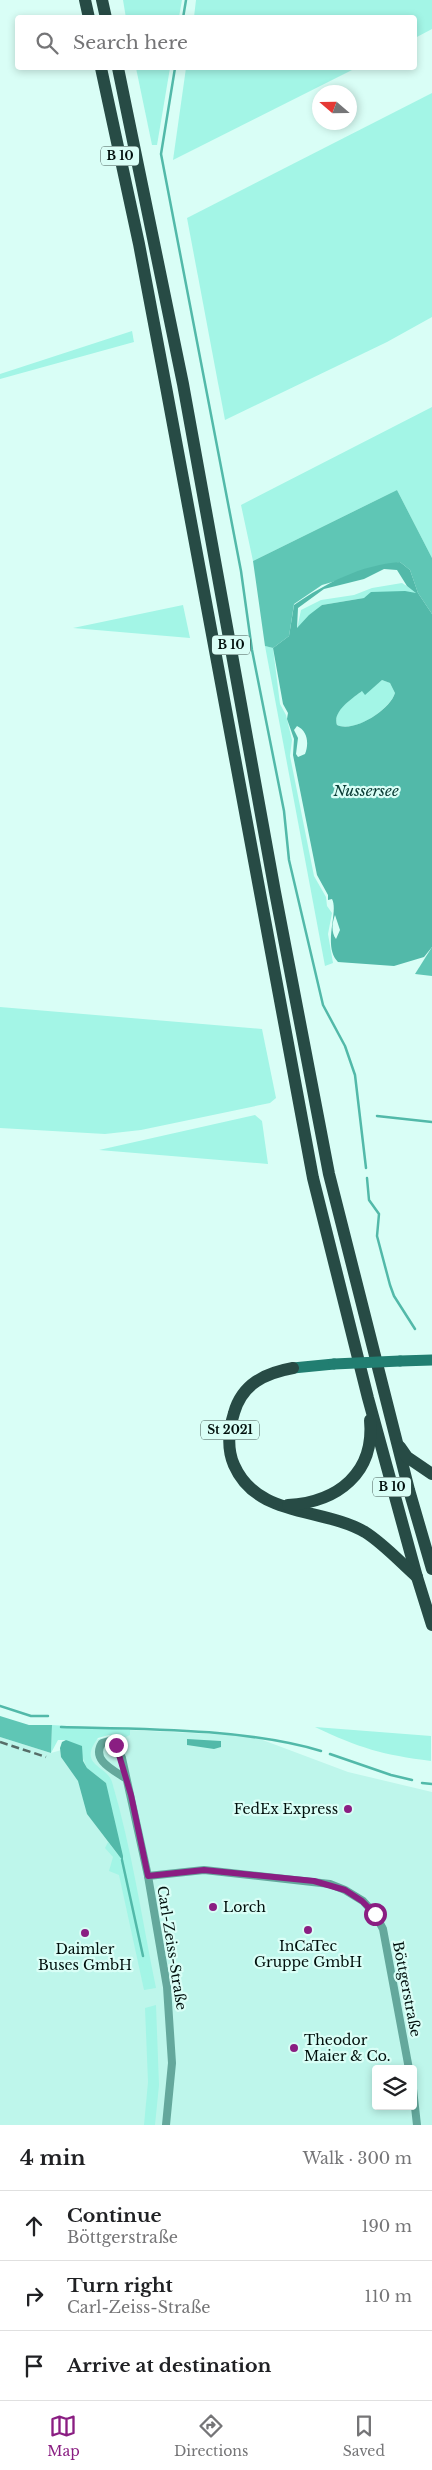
<!DOCTYPE html>
<meta charset="utf-8">
<style>
body{margin:0;font-family:"Libre Baskerville",serif;background:#f6f6f6;color:#202124}
.controls{position:absolute;right:15px;bottom:15px;display:grid;overflow:hidden;border-radius:5px;box-shadow:0 2px 8px #0003}
.controls button{width:45px;height:45px;display:grid;place-items:center;padding:0;border:0;border-bottom:1px solid #e0e0e0;background:#fff;color:#202124;font:25px sans-serif}
.compass{position:absolute;left:312px;top:85px;width:45px;height:45px;border-radius:50%;background:#fff;box-shadow:0 2px 8px #0003;rotate:290deg}
.stop{position:absolute;width:15px;height:15px;margin:-11px;border:4px solid #8a1e82;border-radius:50%;background:#fff}
.stop.end{background:#8a1e82;border-color:#fff;box-shadow:0 1px 5px #0008}
.list{margin:0;padding:0;list-style:none}
h2{display:flex;justify-content:space-between;align-items:center;height:65px;margin:0;padding:0 20px;font-size:21px}
h2 small{font-size:16px;font-weight:400;color:#757577}
.list li{display:grid;grid-template-columns:32px 1fr auto;gap:15px;align-items:center;box-sizing:border-box;height:70px;padding:0 20px;border-top:1px solid #e0e0e0}
.list b{display:block;font-size:19px;white-space:nowrap}
.list p{margin:0;font-size:16px;white-space:nowrap;color:#757577}
.list em{font-size:16px;font-style:normal;color:#757577}
.icon{flex:none;width:28px;height:28px;fill:none;stroke:currentColor;stroke-width:2;stroke-linecap:round;stroke-linejoin:round}
.map{position:relative;flex:none;width:432px;height:2125px;overflow:hidden}
.search{position:absolute;background:#fff;box-shadow:0 2px 8px #0003;left:15px;right:15px;top:15px;height:55px;display:flex;align-items:center;gap:12px;box-sizing:border-box;padding:0 18px;border-radius:5px;color:#757577;font-size:19px}
.sheet{height:275px;background:#fff}
nav{display:flex;justify-content:space-around;align-items:center;box-sizing:border-box;height:70px;border-top:1px solid #e0e0e0;background:#fff;font-size:14px;color:#757577}
nav a{display:grid;justify-items:center;gap:2px}
nav .on{color:#8a1e82}
.map>svg:first-child{display:block}
.built{fill:#bef6eb;fill-rule:evenodd}
.green{fill:#a3f5e6}
.forest{fill:#5fc6b5}
.water{fill:#52b9a9;fill-rule:evenodd}
.lines{fill:none;stroke-linecap:round;stroke-linejoin:round}
.stream{stroke:#52b9a9;stroke-width:2.5}
.minor{stroke:#64a89c;stroke-width:8}
.secondary{stroke:#217e71;stroke-width:11}
.trunk{stroke:#274b45;stroke-width:12}
.rail{stroke:#566d68;stroke-width:2.5;stroke-dasharray:8 4;stroke-linecap:butt}
.secondary-bridge{stroke:#217e71;stroke-width:11}
.route{stroke:#8a1e82;stroke-width:6}
.poi-dot{fill:#8a1e82;stroke:#d9fef6;stroke-width:2}
.labels{text-anchor:middle;stroke-width:4.5;stroke-linejoin:round;paint-order:stroke}
.shield{fill:#d9fef6;stroke:#425752;stroke-width:1}
.shield-label{font-size:12px;font-weight:bold;fill:#010f0c}
.poi-label{font-size:14px;fill:#010f0c;stroke:#d9fef6;text-anchor:start}
.street-label{font-size:14px;fill:#010f0c;stroke:#d9fef6}
.water-label{font-size:15px;font-style:italic;fill:#083a33;stroke:#d9fef6}
</style>
<div class="map">
<svg width="432" height="2125" viewBox="0 0 432 2125">
<rect width="100%" height="100%" fill="#d9fef6"/>
<path class="built" d="M130 1730 252 1736 348 1772 432 1792V2125H0V1737L51 1753ZM376 2069H413V2106H376Z"/>
<g class="green">
<polygon points="123,0 182,0 179,17 126,18"/>
<polygon points="196,0 432,0 432,29 415,38 414,18 194,17"/>
<polygon points="136,68 170,68 157,145 152,145"/>
<polygon points="186,68 356,68 173,160"/>
<polygon points="432,93 432,317 387,342 225,420 187,218"/>
<polygon points="132,331 134,342 0,379 0,374"/>
<polygon points="432,407 432,558 397,490 253,561 241,505"/>
<polygon points="402,583 418,593 364,598 322,605 297,629 301,610 321,600 354,595 372,588"/>
<polygon points="183,605 190,638 73,628"/>
<polygon points="265,646 273,648 280,704 286,715 292,740 290,756 314,876 326,897 327,906 332,913 328,934 333,963 325,966"/>
<path d="M382 680 390 683 395 693C389 710 355 733 337 725 332 710 353 698 363 690L365 694Z"/>
<polygon points="0,1007 262,1029 276,1098 270,1103 141,1130 105,1134 0,1128"/>
<polygon points="255,1115 262,1121 268,1164 99,1150"/>
<path d="M52 1725 130 1730V1735L121 1739 109 1735 98 1738C77 1766 107 1765 112 1782 132 1849 142 1920 156 1988L144 1990 119 1875 109 1871 113 1857 105 1848 108 1842 118 1855 113 1812 109 1806 106 1783 87 1768 82 1756 66 1740H58L51 1753Z"/>
<path d="M315 1727 431 1736V1761C383 1755 359 1748 315 1727Z"/>
<polygon points="156,2005 159,2085 155,2125 144,2125 148,2082 145,2008"/>
</g>
<g class="forest">
<polygon points="397,490 432,558 432,614 418,593 410,570 400,562 322,585 294,604 289,636 273,648 265,646 253,561"/>
<polygon points="432,947 432,976 415,974"/>
<polygon points="0,1716 29,1725 52,1725 51,1753 0,1737"/>
</g>
<g class="water">
<path d="M400 562 410 570 418 593 432 614V947L424 957 394 966 338 962C322 946 339 912 332 899L328 900V895L317 875 293 755 294 739 287 719 288 713 283 704 273 648 289 636 294 605C326 583 361 565 400 562ZM384 569 397 570 407 586 416 593 405 591 371 592 364 598 322 605 309 615 297 628 298 608 324 589 364 579ZM382 680 390 683 395 693C390 710 354 733 337 725 332 711 353 698 362 691L365 695ZM297 726C308 731 309 744 305 754L298 757 296 754 298 738 294 730ZM335 915 340 930 336 939C331 932 332 923 335 915Z"/>
<polygon points="187,1739 221,1741 221,1747 214,1749 187,1745"/>
<polygon points="66,1740 82,1746 83,1761 87,1768 106,1783 123,1856 123,1861 87,1814 78,1781 61,1757 60,1748 62,1742"/>
</g>
<g class="lines">
<g class="stream">
<polyline points="183,18 186,0"/>
<polyline points="175,68 161,154 241,571 252,650 284,811 289,860 323,1005 345,1046 355,1075 366,1168"/>
<polyline points="377,1116 432,1122"/>
<polyline points="367,1178 369,1200 379,1214 377,1236 390,1285 394,1296 415,1329"/>
<polyline points="0,1706 31,1716 48,1716"/>
<path d="M61 1727C142 1729 244 1728 321 1751"/>
<polyline points="330,1754 391,1775 412,1780"/>
<polyline points="422,1783 432,1784"/>
<polyline points="122,1860 143,1956"/>
</g>
<g class="minor">
<path d="M125 1778C113 1770 91 1760 102 1743L109 1741 114 1743 122 1758 148 1876 167 1987 172 2063 166 2125"/>
<polyline points="148,1876 204,1870 330,1884 345,1890 363,1901 375,1914 383,1929 409,2069"/>
<polyline points="413,2089 417,2125"/>
</g>
<g class="secondary">
<polyline points="400,1361 432,1360"/>
<polyline points="293,1368 334,1364"/>
</g>
<g class="trunk">
<polyline points="85,0 89,18"/>
<polyline points="102,0 106,18"/>
<polyline points="101,68 139,244 166,387 313,1178 368,1398 417,1577 432,1625"/>
<polyline points="118,68 183,384 275,892 329,1174 409,1490 432,1569"/>
<path d="M293 1368C265 1373 242 1384 234 1413 229 1429 227 1449 234 1465 257 1518 322 1507 365 1532 384 1544 400 1562 417 1577"/>
<polyline points="400,1447 407,1457 432,1474"/>
<path d="M288 1505C338 1502 375 1473 370 1420"/>
</g>
<polyline class="rail" points="0,1742 46,1757"/>
<polyline class="secondary-bridge" points="334,1364 400,1361"/>
</g>
<g class="lines">
<polyline class="route" points="116,1745 131,1795 148,1876 204,1870 314,1881 345,1890 362,1901 375,1914"/>
</g>
<g class="poi-dot">
<circle cx="348" cy="1809" r="5"/>
<circle cx="213" cy="1907" r="5"/>
<circle cx="308" cy="1930" r="5"/>
<circle cx="85" cy="1933" r="5"/>
<circle cx="294" cy="2048" r="5"/>
</g>
<g class="labels">
<g class="shield">
<rect x="101" y="146.5" width="38" height="19" rx="4"/>
<rect x="212" y="635.5" width="38" height="19" rx="4"/>
<rect x="201" y="1420.5" width="58" height="19" rx="4"/>
<rect x="373" y="1477.5" width="38" height="19" rx="4"/>
</g>
<g class="shield-label">
<text x="120" y="160">B 10</text>
<text x="231" y="649">B 10</text>
<text x="230" y="1434">St 2021</text>
<text x="392" y="1491">B 10</text>
</g>
<g class="poi-label">
<text x="338" y="1814" text-anchor="end">FedEx Express</text>
<text x="223" y="1912">Lorch</text>
<text x="308" y="1951" text-anchor="middle">InCaTec<tspan x="308" dy="16">Gruppe GmbH</tspan></text>
<text x="85" y="1954" text-anchor="middle">Daimler<tspan x="85" dy="16">Buses GmbH</tspan></text>
<text x="304" y="2045">Theodor<tspan x="304" dy="16">Maier &amp; Co.</tspan></text>
</g>
<g class="street-label">
<text transform="translate(172 1948) rotate(81)" y="5">Carl-Zeiss-Straße</text>
<text transform="translate(407 1989) rotate(79)" y="5">Böttgerstraße</text>
</g>
<g class="water-label">
<text x="366" y="796">Nussersee</text>
</g>
</g>
</svg>
<div class="controls">
<button><svg class="icon" aria-label="layers" viewBox="0 0 24 24"><path d="M12 4l9 5-9 5-9-5zM3 14l9 5 9-5"/></svg></button>
</div>
<svg class="compass" viewBox="-18 -18 36 36"><path d="M0-13l5 13h-10z" fill="#e53935"/><path d="M0 13l5-13h-10z" fill="#757577"/></svg>
<div class="stop" style="left:375px;top:1914px"></div>
<div class="stop end" style="left:116px;top:1745px"></div>
<div class="search"><svg class="icon" aria-label="search" viewBox="0 0 24 24"><circle cx="10" cy="10" r="6"/><path d="M15 15l6 6"/></svg>Search here</div>
</div>
<section class="sheet">
<h2>4 min<small>Walk · 300 m</small></h2>
<ul class="list">
<li><svg class="icon" aria-label="ahead" viewBox="0 0 24 24"><path d="M12 20V5M6 11l6-6 6 6"/></svg><div><b>Continue</b><p>Böttgerstraße</p></div><em>190 m</em></li>
<li><svg class="icon" aria-label="right" viewBox="0 0 24 24"><path d="M7 20v-9h11M14 6l5 5-5 5"/></svg><div><b>Turn right</b><p>Carl-Zeiss-Straße</p></div><em>110 m</em></li>
<li><svg class="icon" aria-label="arrive" viewBox="0 0 24 24"><path d="M6 21V4h12l-3 4 3 4H6"/></svg><div><b>Arrive at destination</b></div></li>
</ul>
</section>
<nav>
<a class="on"><svg class="icon" aria-label="map" viewBox="0 0 24 24"><path d="M3 6l6-2 6 2 6-2v14l-6 2-6-2-6 2zM9 4v14M15 6v14"/></svg>Map</a>
<a><svg class="icon" aria-label="directions" viewBox="0 0 24 24"><path d="M12 3l9 9-9 9-9-9zM9 14v-3h6M13 9l2 2-2 2"/></svg>Directions</a>
<a><svg class="icon" aria-label="saved" viewBox="0 0 24 24"><path d="M7 4h10v16l-5-4-5 4z"/></svg>Saved</a>
</nav>
